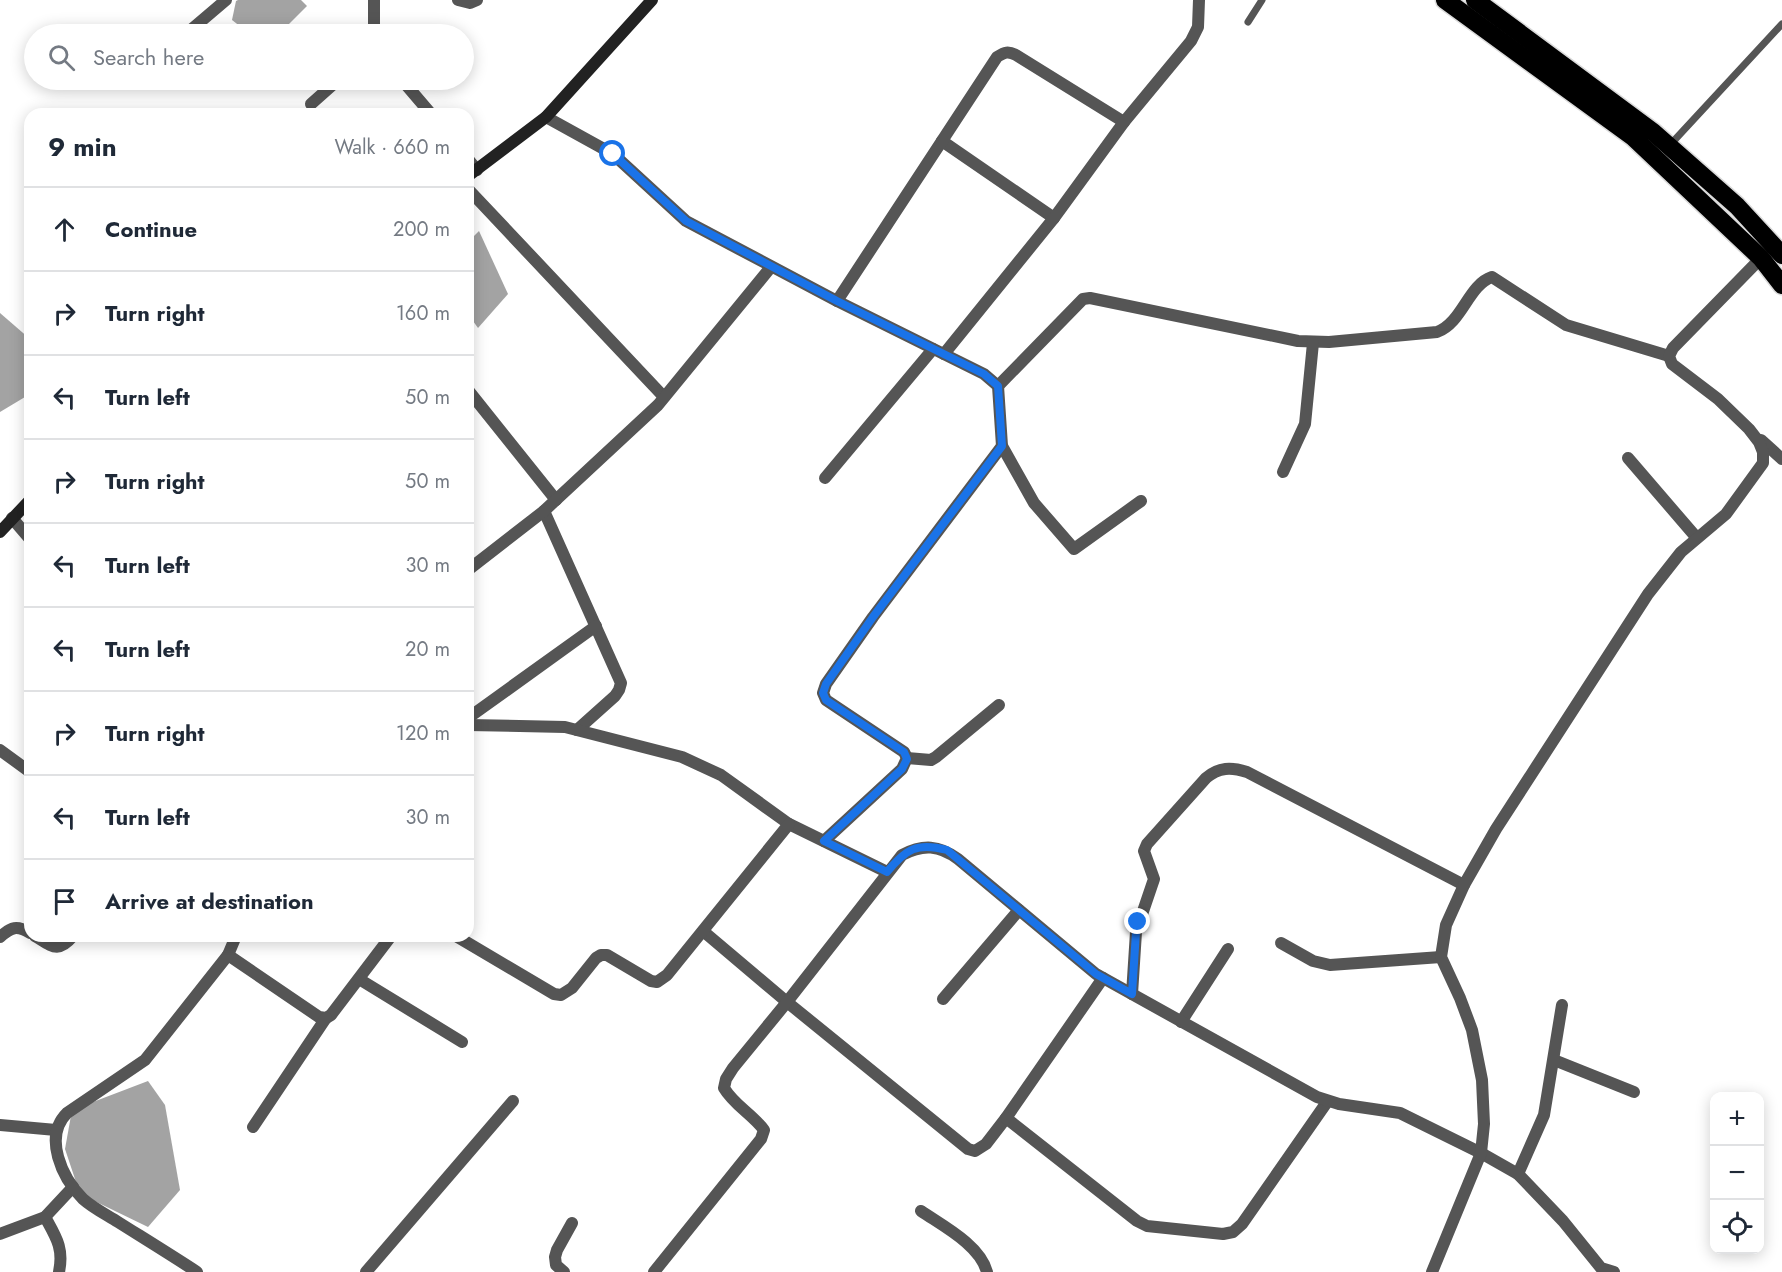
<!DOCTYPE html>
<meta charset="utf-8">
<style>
body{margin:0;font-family:Jost,sans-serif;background:#f2f2f3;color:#1f2937}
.controls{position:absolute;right:18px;bottom:18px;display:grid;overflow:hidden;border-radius:12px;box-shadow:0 3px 15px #0003}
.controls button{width:54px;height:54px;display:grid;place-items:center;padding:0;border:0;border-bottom:2px solid #e0e1e3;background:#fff;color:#1f2937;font:30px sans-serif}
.stop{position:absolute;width:18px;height:18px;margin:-14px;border:4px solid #1a73e8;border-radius:50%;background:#fff}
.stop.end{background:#1a73e8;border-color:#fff;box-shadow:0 2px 6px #0008}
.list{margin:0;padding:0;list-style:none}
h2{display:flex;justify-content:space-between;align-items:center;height:78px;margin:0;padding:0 24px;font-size:26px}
h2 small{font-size:20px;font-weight:400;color:#747a83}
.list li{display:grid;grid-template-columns:39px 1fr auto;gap:18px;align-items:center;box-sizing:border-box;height:84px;padding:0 24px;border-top:2px solid #e0e1e3}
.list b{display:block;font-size:22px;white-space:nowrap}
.list em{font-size:20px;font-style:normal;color:#747a83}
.icon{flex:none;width:33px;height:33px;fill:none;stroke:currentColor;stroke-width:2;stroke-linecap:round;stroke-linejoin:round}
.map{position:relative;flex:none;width:1782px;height:1272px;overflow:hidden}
.search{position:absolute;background:#fff;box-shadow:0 3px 15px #0003;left:24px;top:24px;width:450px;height:66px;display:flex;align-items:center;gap:15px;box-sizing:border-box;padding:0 21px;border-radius:33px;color:#747a83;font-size:22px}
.panel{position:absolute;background:#fff;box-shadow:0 3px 15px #0003;left:24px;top:108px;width:450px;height:834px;border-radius:18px}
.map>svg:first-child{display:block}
.water{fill:#a3a3a3}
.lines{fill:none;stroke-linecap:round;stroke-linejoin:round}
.highway-casing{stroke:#dbdbdb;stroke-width:21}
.lane{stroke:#555;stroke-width:7}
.street{stroke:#555;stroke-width:12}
.secondary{stroke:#222;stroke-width:12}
.highway{stroke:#000;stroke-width:18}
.route{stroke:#1a73e8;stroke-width:8}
</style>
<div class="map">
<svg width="1782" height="1272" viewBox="0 0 1782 1272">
<rect width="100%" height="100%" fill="#fff"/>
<g class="water">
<polygon points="238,0 301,0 307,6 279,34 250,34 232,20 236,1"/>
<polygon points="479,231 508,294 478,328 468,314 468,242"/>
<polygon points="0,313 30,339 30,394 0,412"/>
<polygon points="148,1081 165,1105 180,1190 148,1227 80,1194 65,1149 72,1110"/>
</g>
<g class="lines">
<defs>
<g id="highway">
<polyline points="1445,0 1633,137 1761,258 1782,285"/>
<polyline points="1475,0 1653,132 1737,206 1782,255"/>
</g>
</defs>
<use href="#highway" class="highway-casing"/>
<g class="lane">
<polyline points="1248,22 1262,0"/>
<polyline points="1669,146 1782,24"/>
</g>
<g class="street">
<polyline points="374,0 374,34"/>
<polyline points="458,0 470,3 477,0"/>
<polyline points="186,34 226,0"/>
<polyline points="402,80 431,114"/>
<polyline points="311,104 338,80"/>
<polyline points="546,117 613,154 686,221 837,301 984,374 998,386 1002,446 1034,503 1074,549 1141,501"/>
<polyline points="942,141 1054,218"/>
<polyline points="468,159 477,170"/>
<polyline points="468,189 664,397"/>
<path d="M837 301 997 57C1005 52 1008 51 1016 55L1124 122"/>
<polyline points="944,354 1054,218 1124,122 1191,41 1198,27 1199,0"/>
<path d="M998 386 1083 299 1090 298 1298 341 1329 342 1437 332C1463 322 1468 285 1492 277L1566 325 1669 356"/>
<polyline points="468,390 556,500"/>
<polyline points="1761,440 1782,459"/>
<polyline points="1628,458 1696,537"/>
<polyline points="1283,472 1305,424 1313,343"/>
<polyline points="825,478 933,349"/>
<polyline points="544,511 621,683 619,690 615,696 577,730"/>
<polyline points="12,518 30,539"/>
<polyline points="468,570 544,511 658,405 771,267"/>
<polyline points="468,718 596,626"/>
<polyline points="468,725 565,727 682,757 721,775 789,824 887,872"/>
<polyline points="0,750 30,772"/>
<polyline points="907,758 931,760 936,757 999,705"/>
<polyline points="824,841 902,769 907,758 904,752 826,700 823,693 826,684 873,617 1002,446"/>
<polyline points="703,931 787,1002 968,1149 975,1151 986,1144 1006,1118 1103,978"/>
<path d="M35 936C52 946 58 954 73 936"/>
<polyline points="456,936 554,994 561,995 572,988 596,958 601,955 607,955 651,981 657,982 667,975 789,824"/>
<path d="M0 937C11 927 17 925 30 933"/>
<polyline points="1281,943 1313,961 1330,965 1441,957"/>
<polyline points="228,955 319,1017 326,1018 331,1015 391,936"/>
<polyline points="359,979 462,1042"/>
<path d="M1132 994 1136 932 1154 879 1144 851 1147 844 1206 778C1219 767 1231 767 1247 772L1464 885"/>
<polyline points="943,999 1019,910"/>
<polyline points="1181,1022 1228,949"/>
<polyline points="1554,1060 1634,1092"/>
<polyline points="1006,1118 1137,1221 1147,1226 1223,1234 1233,1232 1242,1224 1327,1102"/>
<polyline points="0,1125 56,1130"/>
<polyline points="253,1127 326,1018"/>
<polyline points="1518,1174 1544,1115 1562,1005"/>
<path d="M921 1211C943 1226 980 1245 987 1272"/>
<path d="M45 1217C56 1237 64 1248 59 1272"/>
<polyline points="0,1234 45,1217 73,1187"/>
<path d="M197 1272C171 1255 145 1239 118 1222 107 1215 93 1208 83 1199 62 1178 43 1137 67 1113L145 1060 228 955 236 936"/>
<polyline points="366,1272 513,1101"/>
<polyline points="564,1272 556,1265 555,1257 557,1250 572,1223"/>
<path d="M654 1272 761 1139 764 1130C752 1114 734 1105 724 1088L726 1079 733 1068 787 1002 902 855C923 844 939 845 958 859L1096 974 1317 1097 1339 1104 1400 1113 1481 1153 1518 1174 1563 1221 1601 1268 1614 1272"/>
<polyline points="1432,1272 1481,1153 1484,1124 1482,1080 1472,1030 1460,998 1441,957 1446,925 1464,885 1496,829 1648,594 1681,552 1726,514 1763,463 1763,452 1759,442 1749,429 1718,399 1672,364 1669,356 1673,348 1761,258"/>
</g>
<g class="secondary">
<polyline points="468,176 546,117 652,0"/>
<polyline points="0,532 30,500"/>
</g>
<use href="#highway" class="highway"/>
</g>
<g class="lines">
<path class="route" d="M613 154 686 221 837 301 984 374 998 386 1002 446 873 617 826 684 823 693 826 700 904 752 907 759 902 769 824 841 887 872C906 849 917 842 947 850L1096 974 1132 994 1136 932 1138 922"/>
</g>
</svg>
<div class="controls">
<button>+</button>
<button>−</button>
<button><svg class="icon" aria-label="locate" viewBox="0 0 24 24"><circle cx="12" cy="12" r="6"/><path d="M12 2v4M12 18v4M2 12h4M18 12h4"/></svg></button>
</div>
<div class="stop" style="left:613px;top:154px"></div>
<div class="stop end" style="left:1138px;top:922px"></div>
<div class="search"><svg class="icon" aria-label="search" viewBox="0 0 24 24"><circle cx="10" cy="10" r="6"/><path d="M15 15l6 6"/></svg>Search here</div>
<section class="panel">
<h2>9 min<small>Walk · 660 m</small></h2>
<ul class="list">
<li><svg class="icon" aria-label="ahead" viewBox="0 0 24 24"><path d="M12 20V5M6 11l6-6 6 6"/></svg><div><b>Continue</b></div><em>200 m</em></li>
<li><svg class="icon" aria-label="right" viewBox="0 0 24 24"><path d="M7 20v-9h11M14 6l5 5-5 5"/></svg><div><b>Turn right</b></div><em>160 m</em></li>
<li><svg class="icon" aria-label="left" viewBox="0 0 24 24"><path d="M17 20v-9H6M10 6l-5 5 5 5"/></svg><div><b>Turn left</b></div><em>50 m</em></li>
<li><svg class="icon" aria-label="right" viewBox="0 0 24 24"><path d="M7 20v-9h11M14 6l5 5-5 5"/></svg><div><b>Turn right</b></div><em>50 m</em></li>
<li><svg class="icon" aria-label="left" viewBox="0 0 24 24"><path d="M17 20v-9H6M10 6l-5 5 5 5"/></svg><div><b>Turn left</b></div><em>30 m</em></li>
<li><svg class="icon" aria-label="left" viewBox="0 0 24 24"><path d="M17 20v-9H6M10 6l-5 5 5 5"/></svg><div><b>Turn left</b></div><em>20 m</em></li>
<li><svg class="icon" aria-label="right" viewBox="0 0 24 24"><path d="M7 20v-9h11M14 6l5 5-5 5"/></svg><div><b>Turn right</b></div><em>120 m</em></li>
<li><svg class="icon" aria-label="left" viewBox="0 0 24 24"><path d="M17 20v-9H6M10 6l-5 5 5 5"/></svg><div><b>Turn left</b></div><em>30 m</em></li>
<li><svg class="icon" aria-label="arrive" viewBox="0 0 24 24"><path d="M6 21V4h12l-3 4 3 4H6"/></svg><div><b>Arrive at destination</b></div></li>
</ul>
</section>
</div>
